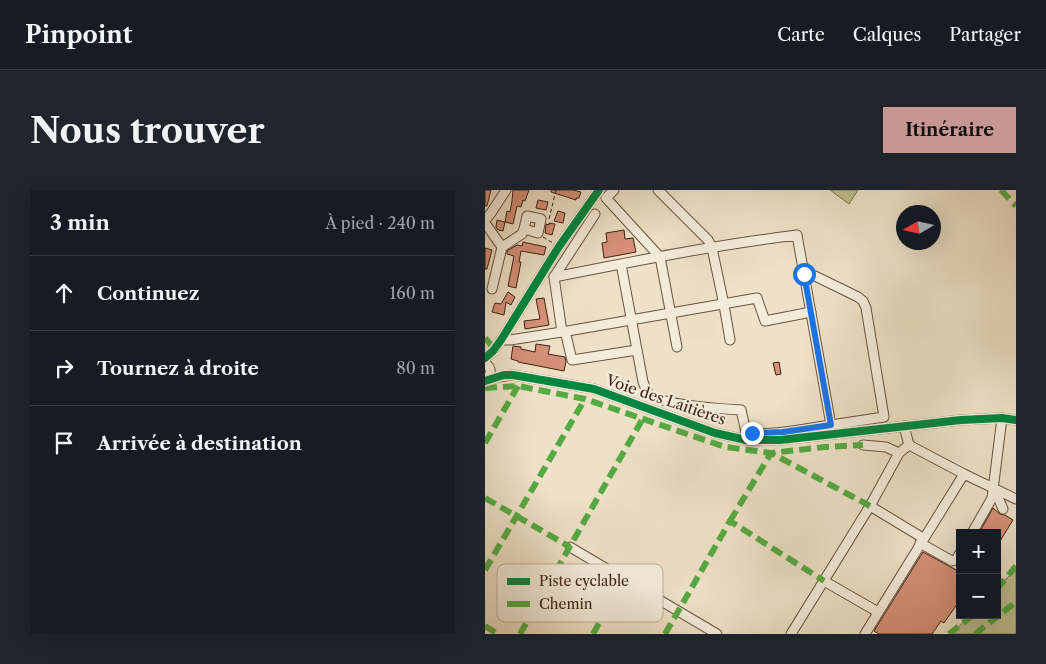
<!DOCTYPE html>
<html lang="fr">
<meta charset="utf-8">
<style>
body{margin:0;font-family:"Libre Caslon Text",serif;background:#20242c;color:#f1f3f6}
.controls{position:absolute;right:15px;bottom:15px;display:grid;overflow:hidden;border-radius:0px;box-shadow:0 5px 20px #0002}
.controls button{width:45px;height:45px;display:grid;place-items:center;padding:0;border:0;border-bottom:1px solid #363941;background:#171b24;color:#f1f3f6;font:25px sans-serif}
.compass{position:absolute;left:411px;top:15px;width:45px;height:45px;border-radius:50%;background:#171b24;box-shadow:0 5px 20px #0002;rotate:261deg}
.stop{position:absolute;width:15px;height:15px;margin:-11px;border:4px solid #1a73e8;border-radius:50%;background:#fff}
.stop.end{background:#1a73e8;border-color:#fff;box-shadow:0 1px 5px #0008}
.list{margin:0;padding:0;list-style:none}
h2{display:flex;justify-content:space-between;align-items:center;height:65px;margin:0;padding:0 20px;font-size:21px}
h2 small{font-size:16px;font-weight:400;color:#9ea1a6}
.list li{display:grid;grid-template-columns:32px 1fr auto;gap:15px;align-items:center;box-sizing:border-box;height:75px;padding:0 20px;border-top:1px solid #363941}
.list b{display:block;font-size:19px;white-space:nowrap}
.list em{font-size:16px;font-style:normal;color:#9ea1a6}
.icon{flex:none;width:28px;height:28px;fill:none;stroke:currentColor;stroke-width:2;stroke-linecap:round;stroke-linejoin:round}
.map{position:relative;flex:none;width:531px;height:444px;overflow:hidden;border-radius:0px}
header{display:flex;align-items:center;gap:30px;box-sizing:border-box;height:70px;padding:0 25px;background:#171b24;border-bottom:1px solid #363941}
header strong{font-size:24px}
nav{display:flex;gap:28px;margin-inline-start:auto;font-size:18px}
.intro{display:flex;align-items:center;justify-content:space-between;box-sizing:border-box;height:120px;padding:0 30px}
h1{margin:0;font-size:35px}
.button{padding:12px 22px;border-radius:0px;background:#c59692;color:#111;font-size:18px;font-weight:700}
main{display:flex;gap:30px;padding:0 30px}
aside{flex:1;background:#171b24;border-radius:0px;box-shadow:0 5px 20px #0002}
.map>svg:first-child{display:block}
.green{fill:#c0c191;stroke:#7e7252}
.building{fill:#d69079;stroke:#3d2414}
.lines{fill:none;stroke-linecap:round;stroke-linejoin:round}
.minor-casing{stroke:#695341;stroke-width:11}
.path{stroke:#3d2414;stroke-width:1;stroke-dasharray:4 2.5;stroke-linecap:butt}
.minor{stroke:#f4ecdb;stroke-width:9}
.quiet{stroke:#55aa42;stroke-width:6;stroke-dasharray:12 6;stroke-linecap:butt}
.cycleway-casing{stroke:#f4ecdb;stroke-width:11}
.cycleway{stroke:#00873e;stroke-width:8}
.route{stroke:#1a73e8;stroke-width:6}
.labels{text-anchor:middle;stroke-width:4.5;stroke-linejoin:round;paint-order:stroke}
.street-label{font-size:15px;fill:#3d2414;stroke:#f4ecdb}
.key{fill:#f4ecdb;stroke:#bdb09f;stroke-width:1}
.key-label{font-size:14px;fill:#3d2414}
</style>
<header>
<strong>Pinpoint</strong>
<nav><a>Carte</a><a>Calques</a><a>Partager</a></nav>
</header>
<div class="intro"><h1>Nous trouver</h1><a class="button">Itinéraire</a></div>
<main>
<aside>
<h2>3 min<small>À pied · 240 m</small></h2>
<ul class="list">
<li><svg class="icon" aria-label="ahead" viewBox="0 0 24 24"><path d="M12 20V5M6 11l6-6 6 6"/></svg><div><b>Continuez</b></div><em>160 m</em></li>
<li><svg class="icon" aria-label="right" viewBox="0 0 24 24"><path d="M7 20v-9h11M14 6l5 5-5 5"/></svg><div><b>Tournez à droite</b></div><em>80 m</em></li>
<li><svg class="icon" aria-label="arrive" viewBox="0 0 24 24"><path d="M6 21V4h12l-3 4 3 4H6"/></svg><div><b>Arrivée à destination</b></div></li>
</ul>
</aside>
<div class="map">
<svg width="531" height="444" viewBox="0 0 531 444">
<rect width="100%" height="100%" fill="#eee1c7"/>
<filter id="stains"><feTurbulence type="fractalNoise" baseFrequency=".004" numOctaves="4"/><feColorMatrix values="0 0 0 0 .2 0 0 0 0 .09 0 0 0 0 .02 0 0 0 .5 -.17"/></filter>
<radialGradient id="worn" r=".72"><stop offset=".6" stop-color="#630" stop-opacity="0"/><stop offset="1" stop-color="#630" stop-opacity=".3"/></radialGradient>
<g class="green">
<polygon points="345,0 373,0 364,14"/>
<polygon points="531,379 531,444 467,444 485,425 512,425 512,398"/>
</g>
<g class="building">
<polygon points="0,0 6,0 2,16 0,16"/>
<polygon points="28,0 44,0 40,11 38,10 36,17 32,16 28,34 20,32 22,21 25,22 27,11"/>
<polygon points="66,0 88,0 96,2 94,8 91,8 91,10 66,2"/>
<polygon points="53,10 63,12 61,20 51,18"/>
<polygon points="73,21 80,23 78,33 69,31"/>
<polygon points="12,30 20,32 18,41 13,40 11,37"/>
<polygon points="64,33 70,34 67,45 60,43 61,34 64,35"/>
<polygon points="139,40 140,49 148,48 151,62 119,68 117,53 122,52 121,43"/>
<polygon points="38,52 61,57 59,65 36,61 34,72 36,72 31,98 23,96 29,66 22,64 22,61 32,55 37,56"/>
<polygon points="0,58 7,60 2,79 0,79"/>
<polygon points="23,102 30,107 26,115 21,112 19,125 7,122 10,113 16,114"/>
<polygon points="59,108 64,135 40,139 39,131 55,129 51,109"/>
<polygon points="51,154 65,156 63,164 80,167 81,172 79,181 33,172 33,171 26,169 28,156 36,157 36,159 50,162"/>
<polygon points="294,172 296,184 291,185 288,173"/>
<polygon points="508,318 515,324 520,325 528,330 512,356 512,343 494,343"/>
<polygon points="438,362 475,382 475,410 459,433 456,431 447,444 394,444 389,441"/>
</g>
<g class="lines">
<defs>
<g id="minor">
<polyline points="129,0 121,8 175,67 192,157"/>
<polyline points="173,0 223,50 227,58 239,115 245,150"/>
<polyline points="0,30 6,23 21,0"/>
<polyline points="0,33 17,57 7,99"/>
<polyline points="17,57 37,44 39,39 53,43 56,29 42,26 39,39"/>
<polyline points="319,84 330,86 373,107 378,111 381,118 399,227 346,235"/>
<polyline points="69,87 110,24"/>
<polyline points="80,141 87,170 152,160"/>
<polyline points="77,142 272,108 280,131 326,122"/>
<path d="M16 150H25L77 142 69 87C150 71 231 55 312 45L346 235C323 238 283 247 261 242L256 220C239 219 173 215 163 203 161 201 160 196 158 192L136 74"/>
<polyline points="0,168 8,161 16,150 73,58 114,0"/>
<path d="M0 173C7 178 7 185 0 190"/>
<path d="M3 189C12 188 19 185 28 185L109 199 230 243 261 250H295L476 230 517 228 531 230"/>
<polyline points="378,255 401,257 414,263"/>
<polyline points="479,284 531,309"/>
<polyline points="509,298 518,319"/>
<polyline points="385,316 438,348"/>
<polyline points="487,343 507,308 517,228"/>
<polyline points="435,353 467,371 471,370 475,363"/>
<polyline points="85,357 232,444"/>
<polyline points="339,391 393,422"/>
<polyline points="306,444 385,316 414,263 424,255"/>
<polyline points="380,444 479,284 424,255 419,236"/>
</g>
</defs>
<use href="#minor" class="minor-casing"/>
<g class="path">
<polyline points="64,29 71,0"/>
<polyline points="58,47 68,53"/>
</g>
<use href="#minor" class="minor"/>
<g class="quiet">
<polyline points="516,0 531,16"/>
<polyline points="0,148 6,155 0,160"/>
<polyline points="0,198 33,196 100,209 240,257 286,263 340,257 378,255"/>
<polyline points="0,253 33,196"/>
<polyline points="0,308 85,357"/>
<polyline points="245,331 286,263 385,316"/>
<polyline points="0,380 100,209"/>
<polyline points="512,399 531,376"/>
<polyline points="0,436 13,444"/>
<polyline points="35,444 157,230"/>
<polyline points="108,444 139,389"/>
<polyline points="180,444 245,331 339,391"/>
<polyline points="464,444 488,425"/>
<polyline points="490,444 531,412"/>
</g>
<defs>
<g id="cycleway">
<polyline points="0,168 8,161 16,150 73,58 114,0"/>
<polyline points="0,191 19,185 28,185 109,199 230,243 261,250 295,250 476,230 517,228 531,230"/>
</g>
</defs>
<use href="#cycleway" class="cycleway-casing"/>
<use href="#cycleway" class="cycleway"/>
</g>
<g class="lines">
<polyline class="route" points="267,243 298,242 346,235 319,84"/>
</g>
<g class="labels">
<g class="street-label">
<text transform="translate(181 210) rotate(19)" y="5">Voie des Laitières</text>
</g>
</g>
<rect x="12" y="374" width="166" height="58" rx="8" class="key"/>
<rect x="22" y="388" width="23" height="7" fill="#00873e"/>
<rect x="22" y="411" width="23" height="6" fill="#55aa42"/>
<g class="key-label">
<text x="54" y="396">Piste cyclable</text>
<text x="54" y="419">Chemin</text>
</g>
<rect width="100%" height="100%" filter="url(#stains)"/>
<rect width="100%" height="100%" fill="url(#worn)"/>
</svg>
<div class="controls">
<button>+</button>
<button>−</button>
</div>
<svg class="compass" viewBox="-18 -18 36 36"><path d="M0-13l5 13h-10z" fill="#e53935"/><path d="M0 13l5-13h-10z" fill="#9ea1a6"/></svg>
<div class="stop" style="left:319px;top:84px"></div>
<div class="stop end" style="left:267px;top:243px"></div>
</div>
</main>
